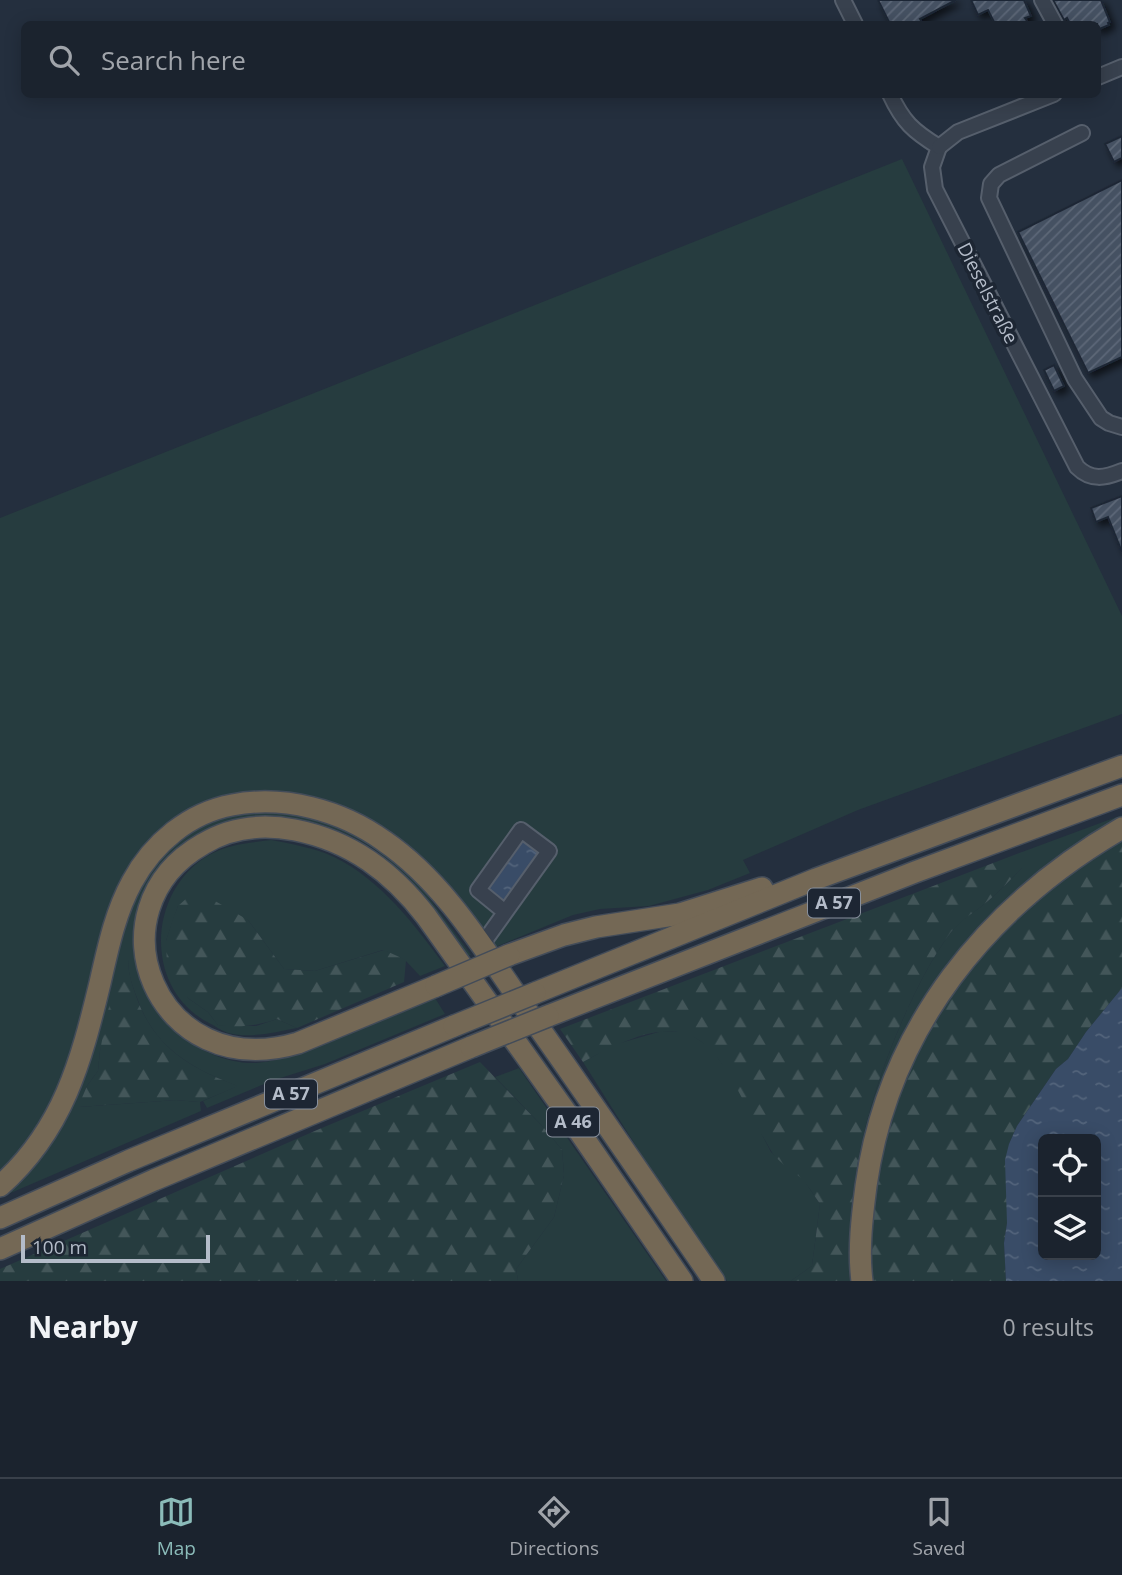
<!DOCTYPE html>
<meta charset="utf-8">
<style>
body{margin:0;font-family:"Open Sans",sans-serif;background:#242b36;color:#f1f3f6}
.controls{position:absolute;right:21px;bottom:21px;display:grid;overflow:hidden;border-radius:10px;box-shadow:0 4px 18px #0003}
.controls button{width:63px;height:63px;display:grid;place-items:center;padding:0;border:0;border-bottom:2px solid #39404a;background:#1b232e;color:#f1f3f6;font:35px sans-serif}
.scale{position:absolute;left:21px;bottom:18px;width:189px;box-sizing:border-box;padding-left:7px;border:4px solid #b4bcc9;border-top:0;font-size:19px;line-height:24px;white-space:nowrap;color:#b4bcc9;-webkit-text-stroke:5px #1d2633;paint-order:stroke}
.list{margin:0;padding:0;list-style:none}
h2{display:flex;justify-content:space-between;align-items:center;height:91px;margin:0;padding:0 28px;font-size:30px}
h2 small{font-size:23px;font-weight:400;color:#a0a4aa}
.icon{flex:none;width:38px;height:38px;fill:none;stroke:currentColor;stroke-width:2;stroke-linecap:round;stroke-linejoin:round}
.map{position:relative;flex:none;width:1122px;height:1281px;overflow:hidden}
.search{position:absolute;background:#1b232e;box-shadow:0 4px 18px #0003;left:21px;right:21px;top:21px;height:77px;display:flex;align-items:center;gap:18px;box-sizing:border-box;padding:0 24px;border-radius:10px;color:#a0a4aa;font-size:26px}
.sheet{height:196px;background:#1b232e}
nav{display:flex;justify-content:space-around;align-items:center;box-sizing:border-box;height:98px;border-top:2px solid #39404a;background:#1b232e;font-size:19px;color:#a0a4aa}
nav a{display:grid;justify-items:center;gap:4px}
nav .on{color:#8bbbb9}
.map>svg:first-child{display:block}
.green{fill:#263c3f}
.forest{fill:url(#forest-firs)}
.water{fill:url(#water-ripples);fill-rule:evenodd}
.building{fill:url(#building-hatch);stroke:#1f2835;stroke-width:2;filter:url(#shadow)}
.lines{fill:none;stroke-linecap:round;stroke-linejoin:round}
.minor-casing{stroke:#565f6c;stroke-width:18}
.highway-casing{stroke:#434c59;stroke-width:24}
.minor{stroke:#38414e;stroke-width:14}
.highway{stroke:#746855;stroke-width:21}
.highway-bridge-casing{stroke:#434c59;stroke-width:24;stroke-linecap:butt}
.highway-bridge{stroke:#746855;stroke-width:21}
.labels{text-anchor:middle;stroke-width:7;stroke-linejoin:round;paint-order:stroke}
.shield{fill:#1d2633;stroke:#878f9c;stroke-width:2}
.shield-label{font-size:18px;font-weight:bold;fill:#b4bcc9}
.street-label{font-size:19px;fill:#b4bcc9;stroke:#1d2633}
</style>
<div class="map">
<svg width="1122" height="1281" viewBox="0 0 1122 1281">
<defs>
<pattern id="forest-firs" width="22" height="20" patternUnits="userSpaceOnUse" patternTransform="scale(1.75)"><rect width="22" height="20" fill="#263c3f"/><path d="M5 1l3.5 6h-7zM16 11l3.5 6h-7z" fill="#435659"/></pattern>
<pattern id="water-ripples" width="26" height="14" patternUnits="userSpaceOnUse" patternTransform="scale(1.75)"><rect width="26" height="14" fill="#394c67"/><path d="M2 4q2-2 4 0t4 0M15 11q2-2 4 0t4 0" fill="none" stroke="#53647b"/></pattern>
<pattern id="building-hatch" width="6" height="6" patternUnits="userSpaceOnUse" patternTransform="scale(1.75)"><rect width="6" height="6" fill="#455162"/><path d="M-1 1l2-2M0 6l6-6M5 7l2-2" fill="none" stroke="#5d6877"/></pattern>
<filter id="shadow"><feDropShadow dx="4.5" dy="4.5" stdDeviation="3.5" flood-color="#0009"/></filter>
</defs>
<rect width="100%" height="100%" fill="#242f3e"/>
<g class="green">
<path d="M902 159 1122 616V714L858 810 743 860 750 873 708 890 649 906 600 909 573 915 493 948C466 904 424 850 378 825 356 813 332 807 308 801 263 789 227 788 186 813 82 874 101 998 56 1094 43 1123 23 1149 0 1171V518Z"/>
<path d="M281 809 337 823 408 869 471 955 466 956C437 918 410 872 369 846 336 825 290 813 252 817 185 823 129 882 136 950 139 981 152 1008 174 1029 195 1049 226 1064 256 1063 284 1061 310 1049 336 1038 369 1025 402 1012 435 998L445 1014 325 1064 274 1080 207 1108 203 1101 237 1086C190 1068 154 1047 137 998 132 985 128 974 128 960L100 1051 98 1071 87 1086 79 1107 176 1100 200 1102 201 1111 6 1195 38 1161 63 1124 81 1086 93 1048 114 949 138 885 176 839 225 814Z"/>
<path d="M1122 815V818C1029 869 962 928 911 1023 897 1048 882 1077 875 1106 870 1123 870 1142 868 1159 863 1200 857 1240 852 1281H850C845 1190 866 1105 902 1021 916 990 930 960 951 932 960 920 976 911 988 901 1000 891 1011 879 1022 868V852Z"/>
<path d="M271 840C292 844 315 848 334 857 381 880 415 925 445 966L420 976 405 960 383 950 315 971 284 969 248 920 178 906 166 941 188 998 208 1012 218 1025 256 1026 277 1019 297 1028C275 1032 251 1039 228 1033 222 1031 215 1026 209 1023 143 989 147 891 209 855 228 844 250 843 271 840Z"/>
<polygon points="662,1031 687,1032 710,1047 733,1078 771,1152 804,1180 820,1204 812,1266 791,1281 727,1281 648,1165 583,1062 613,1045"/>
<polygon points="519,1068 666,1281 518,1281 516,1269 554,1217 564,1175 562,1150 544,1128 495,1077"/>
</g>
<g class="forest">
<path d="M1122 841V988L1086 1032 1068 1059 1056 1069 1017 1126 1009 1144 1007 1223 1004 1243 1006 1281H872C869 1251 872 1220 876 1190 897 1036 989 917 1122 841Z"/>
<path d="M1022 852V868C1011 879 1000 891 988 901 976 911 961 920 951 932 930 960 916 990 902 1021 866 1104 845 1190 850 1281H791L812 1266 820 1204C814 1195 808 1185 801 1178 791 1169 776 1161 770 1149 714 1052 709 991 583 1062L560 1029Z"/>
<path d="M196 890 248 920 284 969 315 971 384 950 406 960 404 982 297 1028 277 1019C256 1026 240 1028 218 1025L208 1012 188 998 167 966 166 941 173 919 178 906Z"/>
<path d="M128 959C128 973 132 984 136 996 154 1047 189 1068 238 1086L200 1102 176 1100 78 1107 87 1086 98 1071 100 1051 107 1014 122 963Z"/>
<polygon points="480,1062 544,1128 562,1150 564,1175 554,1217 516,1269 518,1281 0,1281 0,1269 317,1130"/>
</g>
<g class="water">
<polygon points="522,835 543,850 504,905 483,889"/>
<path d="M1122 988V1281H1006L1004 1243 1007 1223 1005 1160 1009 1144 1017 1126 1056 1069 1068 1059 1086 1032ZM1043 1139H1096V1255H1043Z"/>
</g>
<g class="building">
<polygon points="878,0 956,0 920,19 923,24 890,24"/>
<polygon points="971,0 1024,0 1031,16 1025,18 1029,24 995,24 988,10 978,15"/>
<polygon points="1053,0 1101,0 1110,22 1108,23 1109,25 1097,30 1097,24 1070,24 1067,18 1064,20"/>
<polygon points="1122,136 1122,158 1114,162 1105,144"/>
<polygon points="1122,180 1122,357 1088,373 1018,232"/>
<polygon points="1054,365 1064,386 1054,391 1044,370"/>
<polygon points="1122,496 1122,552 1108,517 1096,522 1091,508"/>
</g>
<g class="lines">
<defs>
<g id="minor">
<polyline points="843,0 855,24"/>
<polyline points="1042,0 1055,24"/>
<polyline points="1098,77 1122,67"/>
<path d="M890 94C903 122 913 131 939 147L932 167 935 189 1077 467C1091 481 1105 478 1122 471"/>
<polyline points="1082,133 999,175 991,184 989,198 1075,379 1101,418 1109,423 1122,427"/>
<polyline points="939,147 958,132 1054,94"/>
<polyline points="481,946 549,851 521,830 478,890 505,912"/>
</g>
<g id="highway">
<polyline points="509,955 564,935 596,927 680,914 762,888"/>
<path d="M436 986 298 1043C156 1085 87 910 203 844 231 827 263 824 295 830 351 841 392 872 426 916L568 1115 682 1281"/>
<polyline points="535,993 816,879 1122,766"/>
<polyline points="548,1016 915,872 1122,795"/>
<path d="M0 1186C63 1130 81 1062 100 983 108 948 115 913 132 882 153 843 189 813 232 805 284 795 341 810 384 841 444 882 484 949 525 1008 589 1098 651 1189 714 1281"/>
<polyline points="0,1218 128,1161 454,1026"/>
<polyline points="0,1249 154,1180 471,1047"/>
<path d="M862 1281C858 1250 862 1217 866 1186 888 1028 987 906 1122 828"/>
</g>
</defs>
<use href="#minor" class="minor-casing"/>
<use href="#highway" class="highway-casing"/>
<use href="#minor" class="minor"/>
<use href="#highway" class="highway"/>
<defs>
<g id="highway-bridge">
<polyline points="436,986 509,955"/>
<polyline points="454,1026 535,993"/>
<polyline points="471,1047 548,1016"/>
</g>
</defs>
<use href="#highway-bridge" class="highway-bridge-casing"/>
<use href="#highway-bridge" class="highway-bridge"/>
</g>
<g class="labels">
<g class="shield">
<rect x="808" y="888.5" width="52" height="29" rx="5"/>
<rect x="265" y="1079.5" width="52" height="29" rx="5"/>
<rect x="547" y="1107.5" width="52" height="29" rx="5"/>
</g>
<g class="shield-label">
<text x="834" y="909">A 57</text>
<text x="291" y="1100">A 57</text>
<text x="573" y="1128">A 46</text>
</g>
<g class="street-label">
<text transform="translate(988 293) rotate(63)" y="7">Dieselstraße</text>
</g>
</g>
</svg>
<div class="controls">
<button><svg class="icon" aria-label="locate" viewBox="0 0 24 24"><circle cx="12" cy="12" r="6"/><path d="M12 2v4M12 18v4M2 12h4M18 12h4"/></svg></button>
<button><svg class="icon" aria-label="layers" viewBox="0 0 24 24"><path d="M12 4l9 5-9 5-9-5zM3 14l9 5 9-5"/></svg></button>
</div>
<div class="scale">100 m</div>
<div class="search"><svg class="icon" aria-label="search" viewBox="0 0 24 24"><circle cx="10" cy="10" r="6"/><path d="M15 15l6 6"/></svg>Search here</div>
</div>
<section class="sheet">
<h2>Nearby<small>0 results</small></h2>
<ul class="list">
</ul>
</section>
<nav>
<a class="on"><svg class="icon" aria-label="map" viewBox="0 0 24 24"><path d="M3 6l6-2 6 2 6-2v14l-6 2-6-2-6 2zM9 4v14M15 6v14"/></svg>Map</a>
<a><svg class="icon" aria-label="directions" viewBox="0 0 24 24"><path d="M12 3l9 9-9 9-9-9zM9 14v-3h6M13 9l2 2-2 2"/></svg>Directions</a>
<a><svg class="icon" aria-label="saved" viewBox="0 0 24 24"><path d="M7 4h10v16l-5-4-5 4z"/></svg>Saved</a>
</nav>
